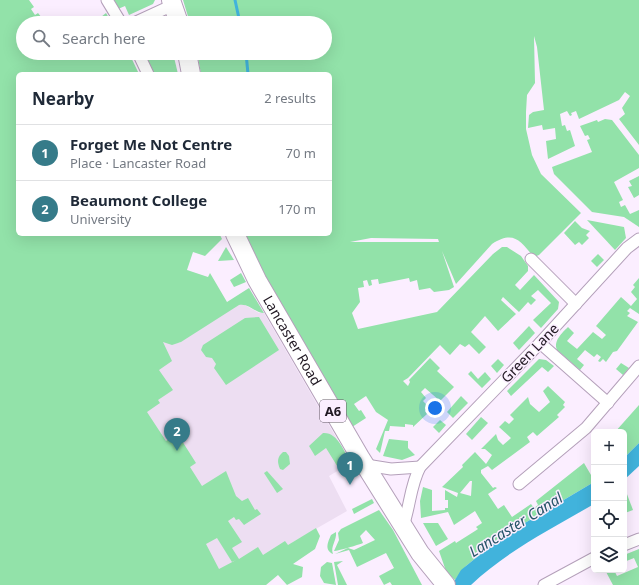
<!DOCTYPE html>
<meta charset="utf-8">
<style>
body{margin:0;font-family:"Noto Sans",sans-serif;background:#f2f2f3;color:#1f2937}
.controls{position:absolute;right:12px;bottom:12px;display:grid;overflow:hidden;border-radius:6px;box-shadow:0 4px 16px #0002}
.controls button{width:36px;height:36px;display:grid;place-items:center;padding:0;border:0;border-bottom:1px solid #e0e1e3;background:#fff;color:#1f2937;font:20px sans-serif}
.you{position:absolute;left:435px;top:408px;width:14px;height:14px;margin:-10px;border:3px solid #fff;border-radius:50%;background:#1a73e8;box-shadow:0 0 0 6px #1a73e833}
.badge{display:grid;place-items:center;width:26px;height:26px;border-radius:50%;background:#367b89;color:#fff;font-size:13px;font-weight:700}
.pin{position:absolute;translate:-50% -33px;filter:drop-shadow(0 1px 2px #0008)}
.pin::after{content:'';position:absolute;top:21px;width:14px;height:12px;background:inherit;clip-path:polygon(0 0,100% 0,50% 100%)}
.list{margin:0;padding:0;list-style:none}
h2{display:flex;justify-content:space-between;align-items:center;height:52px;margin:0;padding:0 16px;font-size:17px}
h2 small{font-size:13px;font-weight:400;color:#747a83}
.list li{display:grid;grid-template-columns:26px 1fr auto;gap:12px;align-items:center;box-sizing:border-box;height:56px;padding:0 16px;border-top:1px solid #e0e1e3}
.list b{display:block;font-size:15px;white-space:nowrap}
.list p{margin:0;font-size:13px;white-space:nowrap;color:#747a83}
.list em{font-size:13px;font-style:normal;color:#747a83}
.icon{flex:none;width:22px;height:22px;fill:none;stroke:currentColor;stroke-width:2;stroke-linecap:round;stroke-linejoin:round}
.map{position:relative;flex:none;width:639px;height:585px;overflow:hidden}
.search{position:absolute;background:#fff;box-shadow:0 4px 16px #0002;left:16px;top:16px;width:316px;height:44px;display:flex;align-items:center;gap:10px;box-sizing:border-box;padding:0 14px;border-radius:22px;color:#747a83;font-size:15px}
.panel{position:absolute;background:#fff;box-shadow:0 4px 16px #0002;left:16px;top:72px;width:316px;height:164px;border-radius:6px}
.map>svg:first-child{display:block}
.built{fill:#eddef2}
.green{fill:#92e2a9;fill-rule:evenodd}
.water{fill:#41b3dc}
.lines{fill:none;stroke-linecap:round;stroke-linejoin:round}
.stream{stroke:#41b3dc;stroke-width:3}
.minor-casing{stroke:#b4a0ba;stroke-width:13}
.primary-casing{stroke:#b4a0ba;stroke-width:20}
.minor{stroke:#fff;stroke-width:11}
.primary{stroke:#fff;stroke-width:18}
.labels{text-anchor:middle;stroke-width:3;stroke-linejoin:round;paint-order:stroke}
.shield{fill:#fbeeff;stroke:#625965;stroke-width:1}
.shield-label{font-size:13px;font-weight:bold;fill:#211923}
.street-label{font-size:14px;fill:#211923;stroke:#fbeeff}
.water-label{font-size:15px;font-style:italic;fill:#285669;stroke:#fbeeff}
</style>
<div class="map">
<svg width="639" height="585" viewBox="0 0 639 585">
<rect width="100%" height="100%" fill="#fbeeff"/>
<polygon class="built" points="243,304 259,313 264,313 351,463 329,476 347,511 293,542 242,585 0,463 163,341 179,343 237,305"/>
<g class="green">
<path d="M0 0H29L34 7 31 9 35 15 38 13 46 23H23V53H129L139 74H18V234H222L220 235 222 239 205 256 193 252 187 270 208 277 210 273 227 302 249 288 264 313C255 313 249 303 239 305L181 342 172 345 163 342 172 361 159 370 173 390 158 400 160 403 147 412 166 441 177 433 196 463 190 467 202 486 226 471 236 496 242 501 248 498 255 510 257 509 261 514 244 525 239 519 236 520 234 517 228 521 242 542 232 548 239 559 258 547 263 555 285 541 288 545 316 528 320 536 315 549 293 564 303 567 302 577 287 585 278 575 266 585H0ZM217 538 232 562 238 559 219 569 206 544Z"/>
<polygon points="113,0 155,0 153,4 129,15 125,6 118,9"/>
<path d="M183 0H639V145L619 119 625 114 622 108 630 96 625 92 619 100 579 119 576 111 571 113 572 115 570 116 567 111 560 114 562 126 565 125 567 131 570 130 575 146 548 159 546 141 556 139 555 128 543 130 542 125 528 128 529 115 533 112 544 110 537 47 534 36 535 83 527 95 526 112V129L532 155 541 174 581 213 539 255 534 257C520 241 514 230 492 244L456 284 442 251 454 287 449 290 434 292 430 288 419 290 417 280 410 282 409 278 379 284 378 279 371 280 372 285 369 286 367 280 363 281 364 287 358 288 360 302 352 313 358 329 437 312 493 254 502 247H507L521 256 528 266V271L515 285 520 290 534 275 559 302 558 309 541 328 533 320 551 303 538 290 531 296 536 300 531 305 528 302 519 312 503 297 501 300 516 314 498 331 485 316 471 332 486 347 479 354 469 344 465 347 460 344 450 355 440 345 408 378 403 381 408 386 410 382 409 380 430 358 440 368 437 371 454 387 440 401 425 388 421 392 426 398 423 401 428 406 425 411 427 414 413 427V425L405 424V427L390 426 389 431H385L380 453 376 449 388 420 376 412 366 396 354 404 359 411 361 410 366 418 352 427 269 283 245 234H330V74H201L197 53H325V23H190ZM371 238 438 239 439 242H350Z"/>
<polygon points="106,13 112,23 95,23 96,21"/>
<polygon points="143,53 173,53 178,74 154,74"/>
<polygon points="605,119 612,120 639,155 639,168 614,182 623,200 619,202 621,207 625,205 630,214 639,210 639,227 624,217 592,212 554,174 552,167 592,152 587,140 590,139 588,135 585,136 580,126 597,120 598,122"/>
<polygon points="639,176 639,195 634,198 628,187 632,186 629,181"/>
<polygon points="587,220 624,227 626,238 615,250"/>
<polygon points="575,221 582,228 590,231 586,235 589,238 582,245 579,242 575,245 564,233"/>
<polygon points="226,247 234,260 218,261"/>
<polygon points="598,254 604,260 597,267 591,261"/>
<polygon points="241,273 246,282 234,287 230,280"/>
<path d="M639 278V314L630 308 627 311 630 313 627 316 638 322 617 351 613 352 606 362 603 359 600 362 598 361 601 357 597 354 594 357 585 350 577 359 584 365 580 370 557 350C553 341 562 333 568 327L574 333 567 341 577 349 593 332 602 339 606 335 596 326 621 297 631 306 637 299 631 292 635 287 633 285Z"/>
<polygon points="259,317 279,350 226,385 214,368 216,364 212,358 206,357 201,350 203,345 245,318"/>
<polygon points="529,326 535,333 519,350 513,343"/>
<polygon points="498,359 504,365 497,373 491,366"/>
<polygon points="539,359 546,360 554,366 548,372 542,367 511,396 507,391"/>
<polygon points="621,363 629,368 623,375 616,369"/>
<polygon points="471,371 478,379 485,372 491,379 482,388 468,374"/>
<path d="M548 386 565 402 563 405 565 407 557 415 559 417 537 436 533 432 527 437 530 442 492 470 488 466 481 470V473L493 488 495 487 497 488 488 494 498 509 504 505 512 517 531 504 534 508 538 505 536 501 584 463 591 475 594 473V482L503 536 466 566 455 580 446 571 439 551 455 541 456 543 475 531 478 529 476 527 482 523 475 511 454 525 448 512 421 518 420 501 423 487 432 490V511L445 510V508H448V500H445V490L457 497 458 493 442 487 463 467 462 465 475 452 486 464 492 455 485 449H481L496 434 498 440 503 445 511 438 499 427 505 421 509 424 514 419 510 415 528 397 530 404 539 412 550 402 543 391ZM470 481H472L471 496 460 493Z"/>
<polygon points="461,396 468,403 453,418 447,412"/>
<polygon points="639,405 639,443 624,458 624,432 615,432"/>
<polygon points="481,417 488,423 472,440 466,434"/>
<polygon points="440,420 446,425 439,433 433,427"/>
<path d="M323 433C338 432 344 452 351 463L339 469 326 448 315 456 309 446Z"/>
<polygon points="389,439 408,441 408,448 415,455 402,460 383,456"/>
<path d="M283 452H286L289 456 290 464 283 470 280 469C277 462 277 457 283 452Z"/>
<polygon points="267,471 283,489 277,493 264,473"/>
<polygon points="625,489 633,510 625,513 624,511"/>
<polygon points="372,499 374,503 354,514 352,509"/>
<path d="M379 510 393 530 422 585H392L390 582 384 585 379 576 394 568 386 553 357 567 349 550 335 554 348 548 354 550 375 540 366 530 360 536 363 543C358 545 338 551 334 551L339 540 338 533 341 529Z"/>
<polygon points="423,523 438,523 448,539 436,546"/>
<path d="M336 532C337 541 330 546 333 554 324 550 328 542 331 535Z"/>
<polygon points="639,549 639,585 613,585 605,570 614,570 617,576 638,567 634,558 624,562 624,555"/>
<polygon points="343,561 337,565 347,585 338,585 334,562"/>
<polygon points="327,562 332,563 336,585 324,583 320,576 321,567"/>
</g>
<g class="water">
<polygon points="639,443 639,466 624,480 624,458"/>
<path d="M594 482V504C551 529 507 551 471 585H452L461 570 503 536Z"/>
</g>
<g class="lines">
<g class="stream">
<polyline points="235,0 240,23"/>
<polyline points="246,53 248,74"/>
</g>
<defs>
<g id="minor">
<polyline points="107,0 121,23"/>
<polyline points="134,23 173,5"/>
<polyline points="138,53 148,74"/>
<polyline points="531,259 576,304"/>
<polyline points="540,343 608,403"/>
<polyline points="366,465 391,469 420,467"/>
<polyline points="519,484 586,428 639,366"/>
<path d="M403 526C410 507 410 486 420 467L540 343 627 248 639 239"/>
<polyline points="624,545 639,539"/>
<polyline points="544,585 594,558"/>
</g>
<g id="primary">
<polyline points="171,0 179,23"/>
<polyline points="187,53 191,74"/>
<path id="s1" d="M235 234 257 280 360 457 420 553 446 585"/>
</g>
</defs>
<use href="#minor" class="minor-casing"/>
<use href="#primary" class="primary-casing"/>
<use href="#minor" class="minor"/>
<use href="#primary" class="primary"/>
</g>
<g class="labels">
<rect class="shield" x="320" y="400" width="26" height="22" rx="3"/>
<g class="shield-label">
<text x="333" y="416">A6</text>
</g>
<g class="street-label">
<text dy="5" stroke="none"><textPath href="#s1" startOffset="121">Lancaster Road</textPath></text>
<text transform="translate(530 353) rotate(-46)" y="5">Green Lane</text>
</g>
<g class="water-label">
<text transform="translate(516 525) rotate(-32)" y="5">Lancaster Canal</text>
</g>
</g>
</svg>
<div class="controls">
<button>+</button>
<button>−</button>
<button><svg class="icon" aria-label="locate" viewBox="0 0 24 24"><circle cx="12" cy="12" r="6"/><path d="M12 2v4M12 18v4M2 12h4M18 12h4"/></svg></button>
<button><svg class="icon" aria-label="layers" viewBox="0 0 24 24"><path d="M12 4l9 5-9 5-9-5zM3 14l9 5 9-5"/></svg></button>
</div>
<div class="you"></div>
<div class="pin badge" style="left:350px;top:485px">1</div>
<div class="pin badge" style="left:177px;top:451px">2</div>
<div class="search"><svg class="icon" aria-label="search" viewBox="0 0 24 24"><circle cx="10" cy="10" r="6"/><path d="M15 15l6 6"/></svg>Search here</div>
<section class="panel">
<h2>Nearby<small>2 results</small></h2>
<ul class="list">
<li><span class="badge">1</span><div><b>Forget Me Not Centre</b><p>Place · Lancaster Road</p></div><em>70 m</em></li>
<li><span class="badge">2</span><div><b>Beaumont College</b><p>University</p></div><em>170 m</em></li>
</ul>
</section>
</div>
